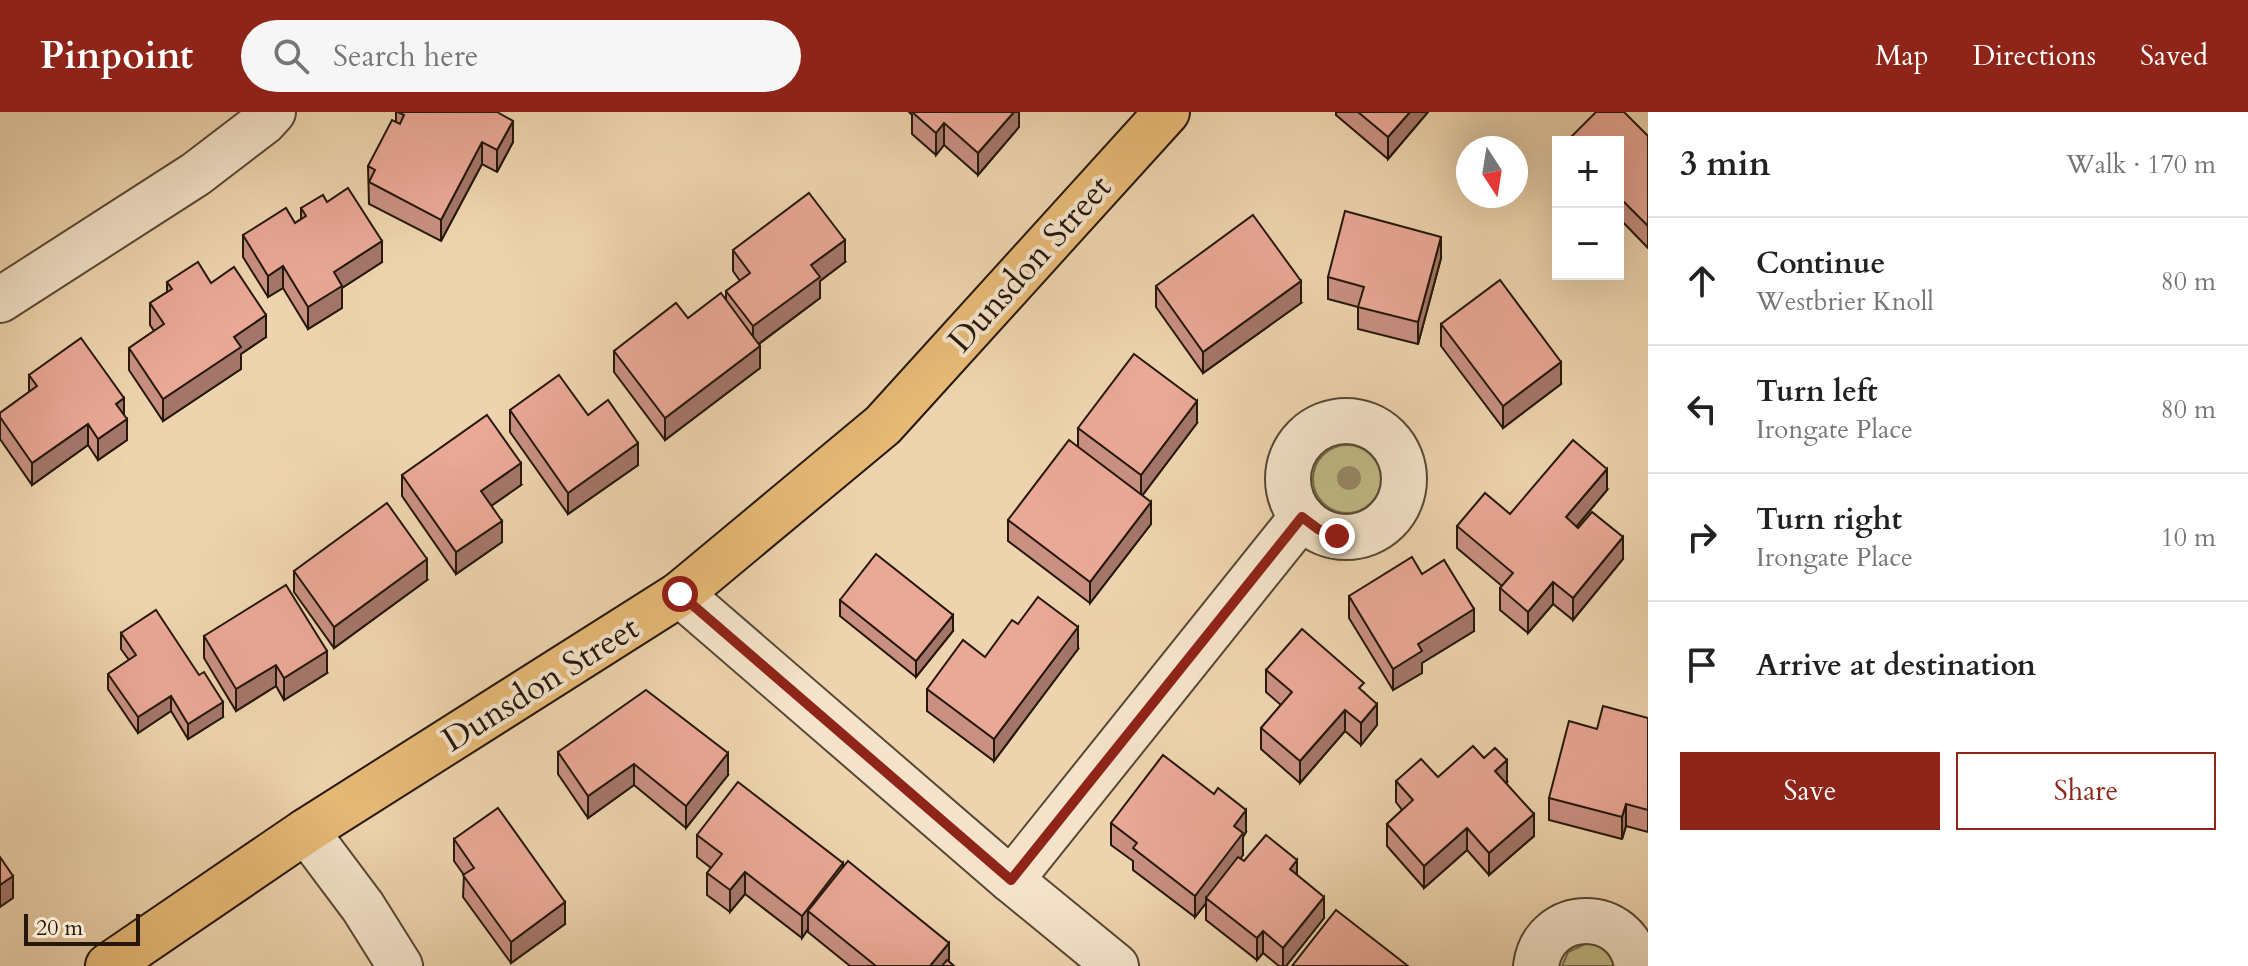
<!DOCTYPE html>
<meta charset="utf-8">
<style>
body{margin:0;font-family:Cardo,serif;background:#f6f6f6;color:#222}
.controls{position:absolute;right:24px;top:24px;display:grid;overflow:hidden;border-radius:0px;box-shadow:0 8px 32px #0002}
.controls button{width:72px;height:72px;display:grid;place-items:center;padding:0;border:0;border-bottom:2px solid #e0e0e0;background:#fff;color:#222;font:40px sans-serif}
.compass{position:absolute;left:1456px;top:24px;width:72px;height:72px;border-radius:50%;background:#fff;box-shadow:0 8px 32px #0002;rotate:168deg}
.scale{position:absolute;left:24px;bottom:20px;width:116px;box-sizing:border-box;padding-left:8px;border:4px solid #25180a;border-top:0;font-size:22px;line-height:28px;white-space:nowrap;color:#25180a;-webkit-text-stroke:6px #f4e3ca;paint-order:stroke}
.stop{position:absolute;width:24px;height:24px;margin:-18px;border:6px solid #8f2418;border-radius:50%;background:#fff}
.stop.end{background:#8f2418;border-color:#fff;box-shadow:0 2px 8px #0008}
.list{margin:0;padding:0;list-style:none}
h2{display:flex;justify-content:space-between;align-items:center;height:104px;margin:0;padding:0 32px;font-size:34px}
h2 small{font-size:26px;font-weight:400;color:#767676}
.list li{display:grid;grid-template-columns:52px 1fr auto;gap:24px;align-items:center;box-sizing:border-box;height:128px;padding:0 32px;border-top:2px solid #e0e0e0}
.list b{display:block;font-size:30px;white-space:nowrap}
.list p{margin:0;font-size:26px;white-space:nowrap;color:#767676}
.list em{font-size:26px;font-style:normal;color:#767676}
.actions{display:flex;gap:16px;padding:24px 32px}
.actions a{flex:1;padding:18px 0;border:2px solid #8f2418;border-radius:0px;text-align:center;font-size:28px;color:#8f2418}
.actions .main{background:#8f2418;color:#fff}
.icon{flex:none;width:44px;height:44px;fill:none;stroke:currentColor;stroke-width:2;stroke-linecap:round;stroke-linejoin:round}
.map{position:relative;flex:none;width:1648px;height:854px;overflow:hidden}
header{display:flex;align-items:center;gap:48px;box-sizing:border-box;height:112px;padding:0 40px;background:#8f2418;color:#fff}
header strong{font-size:38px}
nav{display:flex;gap:44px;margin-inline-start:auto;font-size:28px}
.search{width:560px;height:72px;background:#f6f6f6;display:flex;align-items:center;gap:20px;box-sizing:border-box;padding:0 28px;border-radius:44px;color:#767676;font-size:30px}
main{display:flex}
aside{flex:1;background:#fff}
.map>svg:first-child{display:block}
.green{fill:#bfbb86;stroke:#726a48;stroke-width:2}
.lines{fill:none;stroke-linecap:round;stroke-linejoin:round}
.minor-casing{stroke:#574733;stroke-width:48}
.major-casing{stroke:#25180a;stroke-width:48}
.minor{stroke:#f4e3ca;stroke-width:44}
.major{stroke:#e7ba77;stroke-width:44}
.tree{fill:#998868}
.wall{fill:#c99082;stroke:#25180a;stroke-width:2}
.shaded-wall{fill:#a4766a;stroke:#25180a;stroke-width:2}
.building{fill:#eaa897;stroke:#25180a;stroke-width:2}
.route{stroke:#8f2418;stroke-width:10}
.labels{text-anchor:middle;stroke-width:8;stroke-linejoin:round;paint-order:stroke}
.street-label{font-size:34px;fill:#25180a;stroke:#f4e3ca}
</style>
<header>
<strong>Pinpoint</strong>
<div class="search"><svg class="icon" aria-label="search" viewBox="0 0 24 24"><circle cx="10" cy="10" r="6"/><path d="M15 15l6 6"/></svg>Search here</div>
<nav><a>Map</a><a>Directions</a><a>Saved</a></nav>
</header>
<main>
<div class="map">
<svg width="1648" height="854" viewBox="0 0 1648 854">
<rect width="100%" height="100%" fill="#eed4ae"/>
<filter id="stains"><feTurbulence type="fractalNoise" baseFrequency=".0025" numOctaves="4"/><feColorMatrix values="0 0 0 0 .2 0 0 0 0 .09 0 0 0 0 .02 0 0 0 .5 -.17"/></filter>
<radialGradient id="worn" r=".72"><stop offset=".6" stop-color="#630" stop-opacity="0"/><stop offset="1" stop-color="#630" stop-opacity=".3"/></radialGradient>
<g class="green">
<circle cx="1347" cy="367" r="34"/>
<path d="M1585 832C1600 832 1610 838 1615 854H1562L1568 840Z"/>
</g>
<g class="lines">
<defs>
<g id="minor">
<polyline points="0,188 196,62 264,10 273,0"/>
<circle cx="1346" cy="367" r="58"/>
<polyline points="680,482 1011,768 1116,854"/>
<polyline points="306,719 363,795 400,854"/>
<polyline points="1011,768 1302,405"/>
<path d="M1536 854C1544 794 1628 794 1637 854"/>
</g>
<polyline id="major" points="108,854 306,719 680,482 883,313 1167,0"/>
</defs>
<use href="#minor" class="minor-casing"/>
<use href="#major" class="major-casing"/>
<use href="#minor" class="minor"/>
<use href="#major" class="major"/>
</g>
<circle class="tree" cx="1349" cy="366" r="12"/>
<g class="wall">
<polygon points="396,0 497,0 513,30 497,60 482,52 441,129 369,92 368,54 396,10"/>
<polygon points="909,0 1019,0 1019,15 978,63 944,33 936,43 912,22 912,3"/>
<polygon points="1336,0 1428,0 1388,47 1336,3"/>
<polygon points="1648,24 1648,136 1618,105 1618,30"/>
<polygon points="327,90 382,150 342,176 342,196 308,217 283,176 268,185 243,145 243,123 295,111 301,107 301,96"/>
<polygon points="733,138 845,150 820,169 820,186 759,232 760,256 665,328 614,260 614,239 688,206 726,187 726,179 740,169 733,159"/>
<polygon points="1441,146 1418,232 1358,217 1358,195 1328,187 1328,165"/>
<polygon points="167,170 211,171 266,225 241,242 241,257 163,309 129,258 129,236 154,219 150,213 150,191 167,180"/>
<polygon points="1156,174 1301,191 1203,261 1156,195"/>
<polygon points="1441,212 1561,272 1503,316 1441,234"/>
<polygon points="29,263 124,302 127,328 98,348 88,333 32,373 0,327 0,301 29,280"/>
<polygon points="510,298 588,303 638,353 568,402 510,320"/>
<polygon points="1197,311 1142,384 1151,412 1090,491 1008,429 1008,408 1078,336 1078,316"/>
<polygon points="402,363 521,373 491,394 502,430 456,462 402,384"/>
<polygon points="1607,378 1577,414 1623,447 1573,508 1553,492 1528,521 1500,498 1500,476 1502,474 1457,436 1457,414"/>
<polygon points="294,459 427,468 334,536 294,480"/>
<polygon points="1422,462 1474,519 1422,551 1422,561 1393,578 1349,506 1349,484"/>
<polygon points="840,488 953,519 916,565 840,504"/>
<polygon points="121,521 223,605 188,627 171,599 138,621 108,577 108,562 129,548 121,537"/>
<polygon points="204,524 327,561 284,588 276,574 236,599 204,546"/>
<polygon points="1078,537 994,649 927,599 927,577 985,545"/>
<polygon points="1266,558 1364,580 1377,613 1361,633 1345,619 1300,671 1261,637 1261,616 1281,593 1266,580"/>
<polygon points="1648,606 1648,720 1626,714 1622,727 1549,708 1549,686 1597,617"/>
<polygon points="558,640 728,663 686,716 634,673 588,706 558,662"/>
<polygon points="1438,665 1507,670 1506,671 1534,724 1489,763 1467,738 1424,776 1387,734 1387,712 1402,698 1396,690 1396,669"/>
<polygon points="1111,711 1246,720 1243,725 1243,743 1240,746 1244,749 1297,763 1324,806 1286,854 1279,854 1263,841 1257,848 1206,808 1206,791 1195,805 1133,758 1133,749 1111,733"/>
<polygon points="697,723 843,756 954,854 850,854 808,820 808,817 802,826 745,782 730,800 707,783 707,761 711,756 697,745"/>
<polygon points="454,727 565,812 511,851 463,785 464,763 454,749"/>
</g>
<g class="shaded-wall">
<polygon points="1014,0 1019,0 1019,15 978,63 978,41"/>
<polygon points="1410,0 1428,0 1388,47 1388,25"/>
<polygon points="513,9 513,30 497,60 497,38"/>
<polygon points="944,11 944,33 936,43 936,21"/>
<polygon points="482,30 482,52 441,129 441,108"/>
<polygon points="1441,125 1441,146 1418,232 1418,210"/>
<polygon points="845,128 845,150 820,169 820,186 753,236 753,214 811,153"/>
<polygon points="382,129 382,150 342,176 342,196 308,217 308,195 334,160"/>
<polygon points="283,154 283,176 268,185 268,164"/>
<polygon points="1301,169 1301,191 1203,261 1203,240"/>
<polygon points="266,203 266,225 241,242 241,257 163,309 163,287 234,225"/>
<polygon points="760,234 760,256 665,328 665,306"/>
<polygon points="1561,250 1561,272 1503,316 1503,294"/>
<polygon points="124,286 124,308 116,292"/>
<polygon points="1197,289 1197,311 1141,385 1141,363"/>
<polygon points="127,307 127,328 98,348 98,327"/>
<polygon points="88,312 88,333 32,373 32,351"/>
<polygon points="638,331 638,353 568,402 568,381"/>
<polygon points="521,351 521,373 481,401 481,379"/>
<polygon points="1607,357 1607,378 1566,427 1566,405"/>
<polygon points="1151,390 1151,412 1090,491 1090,470"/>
<polygon points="502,409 502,430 456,462 456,440"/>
<polygon points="1623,425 1623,447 1573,508 1573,486"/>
<polygon points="427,447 427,468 334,536 334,515"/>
<polygon points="1553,470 1553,492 1528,521 1528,500"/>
<polygon points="1474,497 1474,519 1422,551 1422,561 1393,578 1393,557 1418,532"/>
<polygon points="953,503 953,519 916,565 916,549"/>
<polygon points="1078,515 1078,537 994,649 994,627"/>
<polygon points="327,539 327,561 284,588 284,566"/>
<polygon points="276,553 276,574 236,599 236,577"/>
<polygon points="171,584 171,599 138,621 138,605"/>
<polygon points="223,590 223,605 188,627 188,612"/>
<polygon points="1377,592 1377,613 1361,633 1361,611"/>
<polygon points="1345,598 1345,619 1300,671 1300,649"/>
<polygon points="728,641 728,663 686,716 686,694"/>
<polygon points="1507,648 1507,670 1495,680 1495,659"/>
<polygon points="634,652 634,673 588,706 588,684"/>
<polygon points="1626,692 1626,714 1622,727 1622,705"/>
<polygon points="1246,698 1246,720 1243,725 1243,743 1208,788 1206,786 1206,791 1195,805 1195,784 1234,714"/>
<polygon points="1534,702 1534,724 1489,763 1489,741"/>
<polygon points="1467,716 1467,738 1424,776 1424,754"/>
<polygon points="1297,748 1297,770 1290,757"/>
<polygon points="843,751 843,773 808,799 808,817 802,826 802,804"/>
<polygon points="745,760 745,782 730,800 730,778"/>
<polygon points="13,764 13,786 0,795 0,773"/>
<polygon points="1324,785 1324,806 1286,854 1283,854 1283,836"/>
<polygon points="565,790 565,812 511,851 511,830"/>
<polygon points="1263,819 1263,841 1257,848 1257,826"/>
<polygon points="949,831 949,852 948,854 930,854"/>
</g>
<g class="building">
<polygon points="398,0 497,0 513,9 497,38 482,30 441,108 369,70 375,58 368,54 392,8 400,12 404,3"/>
<polygon points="912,0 1014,0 978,41 944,11 936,21"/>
<polygon points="1358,0 1410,0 1388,25"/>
<polygon points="1596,0 1624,0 1648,24 1648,114 1618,84 1618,30 1566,30"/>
<polygon points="348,76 382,129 334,160 342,174 308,195 283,154 268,164 243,123 286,96 295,111 306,104 301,96 323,83 327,90"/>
<polygon points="809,81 845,128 811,153 820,165 753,214 726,179 750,161 733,138"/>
<polygon points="1345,99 1441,125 1418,210 1358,195 1364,175 1328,165"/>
<polygon points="1253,103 1301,169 1203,240 1156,174"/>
<polygon points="198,150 211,171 234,155 266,203 234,225 241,235 163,287 129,236 164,212 150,191 172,177 167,170"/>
<polygon points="1500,168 1561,250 1503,294 1441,212"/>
<polygon points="721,181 760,234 665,306 614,239 676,191 688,206"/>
<polygon points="81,226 124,286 116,292 127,307 98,327 88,312 32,351 0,305 0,301 37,274 29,263"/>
<polygon points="1134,242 1197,289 1141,363 1078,316"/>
<polygon points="559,263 588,303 608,288 638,331 568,381 510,298"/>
<polygon points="487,303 521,351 481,379 502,409 456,440 402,363"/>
<polygon points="1069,328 1151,390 1090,470 1008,408"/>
<polygon points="1573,328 1607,357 1566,405 1578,416 1592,400 1623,425 1573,486 1553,470 1528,500 1500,476 1513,461 1457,414 1485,381 1510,402"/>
<polygon points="387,391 427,447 334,515 294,459"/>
<polygon points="876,442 953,503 916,549 840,488"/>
<polygon points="1412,445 1422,462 1444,448 1474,497 1418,532 1422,539 1393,557 1349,484"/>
<polygon points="286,473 327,539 284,566 276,553 236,577 204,524"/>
<polygon points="1038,485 1078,515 994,627 927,577 963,528 985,545 1012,508 1018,512"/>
<polygon points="156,498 199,563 204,560 223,590 188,612 171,584 138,605 108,562 136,543 121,521"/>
<polygon points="1302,517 1364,571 1359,576 1377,592 1361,611 1345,598 1300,649 1261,616 1292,580 1266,558"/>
<polygon points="646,578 728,641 686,694 634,652 588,684 558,640"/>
<polygon points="1603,594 1648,606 1648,698 1626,692 1622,705 1549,686 1569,609 1597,617"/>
<polygon points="1473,634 1484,646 1495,636 1507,648 1495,659 1534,702 1489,741 1467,716 1424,754 1387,712 1413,688 1396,669 1421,647 1438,665"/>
<polygon points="1163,643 1214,682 1218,676 1246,698 1234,714 1243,721 1195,784 1133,736 1137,731 1111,711"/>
<polygon points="738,670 843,751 802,804 745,760 730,778 707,761 722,742 697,723"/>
<polygon points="498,696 565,790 511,830 463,763 474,756 454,727"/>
<polygon points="1266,723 1297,748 1290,757 1324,785 1283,836 1263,819 1257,826 1206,786 1238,745 1244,749"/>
<polygon points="0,745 13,764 0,773"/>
<polygon points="848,749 949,831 930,854 876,854 808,799"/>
<polygon points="1336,798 1408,854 1292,854"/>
<polygon points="947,848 954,854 942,854"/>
</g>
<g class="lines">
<polyline class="route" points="680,482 1011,768 1302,405 1318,417 1337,424"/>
</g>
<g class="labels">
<g class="street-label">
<text transform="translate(1029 151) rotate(-48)" y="12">Dunsdon Street</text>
<text transform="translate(540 571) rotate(-32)" y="12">Dunsdon Street</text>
</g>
</g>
<rect width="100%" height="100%" filter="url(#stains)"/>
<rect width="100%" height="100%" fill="url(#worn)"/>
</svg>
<div class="controls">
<button>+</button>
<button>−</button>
</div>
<svg class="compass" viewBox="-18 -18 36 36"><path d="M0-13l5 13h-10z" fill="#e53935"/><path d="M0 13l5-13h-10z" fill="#767676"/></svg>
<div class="scale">20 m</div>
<div class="stop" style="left:680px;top:482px"></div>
<div class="stop end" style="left:1337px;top:424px"></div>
</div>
<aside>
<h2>3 min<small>Walk · 170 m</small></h2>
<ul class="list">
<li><svg class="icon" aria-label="ahead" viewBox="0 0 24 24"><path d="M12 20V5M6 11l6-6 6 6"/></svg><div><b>Continue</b><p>Westbrier Knoll</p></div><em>80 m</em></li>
<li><svg class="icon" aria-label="left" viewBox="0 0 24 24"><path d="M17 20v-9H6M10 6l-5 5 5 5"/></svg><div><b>Turn left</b><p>Irongate Place</p></div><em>80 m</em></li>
<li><svg class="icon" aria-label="right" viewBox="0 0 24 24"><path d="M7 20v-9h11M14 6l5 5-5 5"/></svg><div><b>Turn right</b><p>Irongate Place</p></div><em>10 m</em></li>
<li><svg class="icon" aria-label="arrive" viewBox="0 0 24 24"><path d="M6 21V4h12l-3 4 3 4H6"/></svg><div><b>Arrive at destination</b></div></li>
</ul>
<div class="actions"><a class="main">Save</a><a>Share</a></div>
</aside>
</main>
